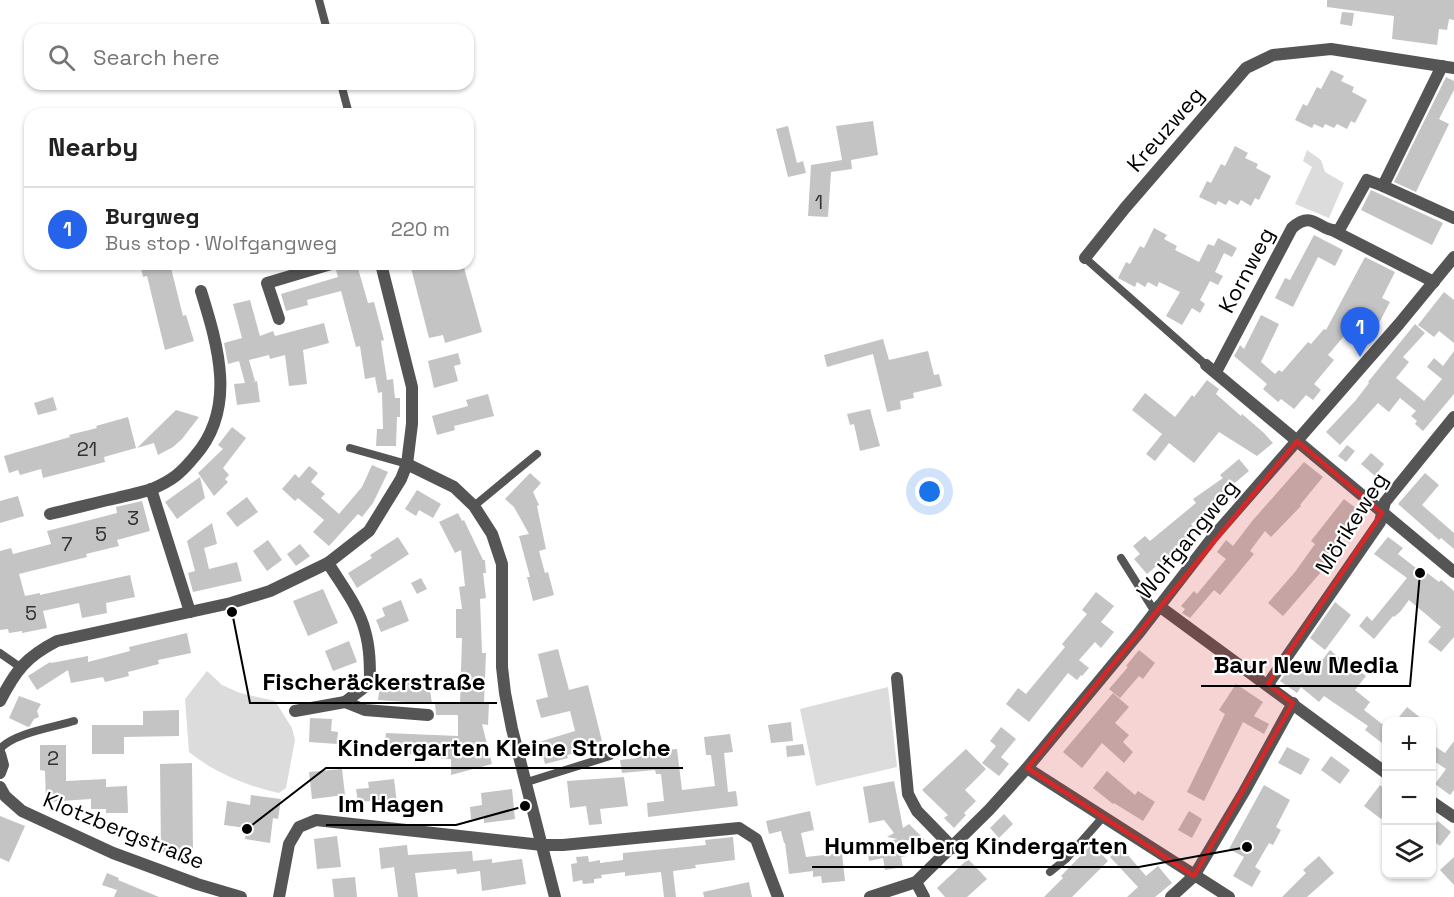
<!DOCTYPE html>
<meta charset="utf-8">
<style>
body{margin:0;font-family:"Space Grotesk",sans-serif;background:#f6f6f6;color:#222}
.controls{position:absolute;right:18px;bottom:18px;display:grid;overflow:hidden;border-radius:12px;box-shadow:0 2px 4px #0004}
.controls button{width:54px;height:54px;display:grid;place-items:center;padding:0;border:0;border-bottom:2px solid #e0e0e0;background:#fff;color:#222;font:30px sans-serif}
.you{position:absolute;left:930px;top:492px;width:21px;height:21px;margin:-15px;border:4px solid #fff;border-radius:50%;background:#1a73e8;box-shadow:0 0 0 9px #1a73e833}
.badge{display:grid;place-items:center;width:39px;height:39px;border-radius:50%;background:#2563eb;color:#fff;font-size:20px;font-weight:700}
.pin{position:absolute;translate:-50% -50px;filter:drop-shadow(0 2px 3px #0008)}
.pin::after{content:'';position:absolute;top:32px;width:21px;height:18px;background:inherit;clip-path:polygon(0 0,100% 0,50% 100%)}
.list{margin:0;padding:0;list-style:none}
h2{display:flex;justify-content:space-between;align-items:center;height:78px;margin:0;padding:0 24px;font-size:26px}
h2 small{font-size:20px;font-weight:400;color:#767676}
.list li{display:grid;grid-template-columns:39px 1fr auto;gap:18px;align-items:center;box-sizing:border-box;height:84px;padding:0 24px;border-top:2px solid #e0e0e0}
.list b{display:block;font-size:22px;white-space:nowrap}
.list p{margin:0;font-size:20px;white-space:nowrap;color:#767676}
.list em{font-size:20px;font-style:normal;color:#767676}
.icon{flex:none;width:33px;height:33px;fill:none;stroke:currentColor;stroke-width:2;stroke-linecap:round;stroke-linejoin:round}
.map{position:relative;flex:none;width:1454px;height:897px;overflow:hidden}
.search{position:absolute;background:#fff;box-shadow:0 2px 4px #0004;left:24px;top:24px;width:450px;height:66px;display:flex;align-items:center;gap:15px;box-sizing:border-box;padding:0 21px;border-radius:18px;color:#767676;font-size:22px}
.panel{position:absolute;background:#fff;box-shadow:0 2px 4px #0004;left:24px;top:108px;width:450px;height:162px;border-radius:18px}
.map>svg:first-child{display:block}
.green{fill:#dcdcdc}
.building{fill:#c4c4c4}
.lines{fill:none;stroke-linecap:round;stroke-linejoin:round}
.service{stroke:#555;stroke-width:8}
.minor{stroke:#555;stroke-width:12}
.marked{fill:#d62828;fill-opacity:0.2;stroke:#d62828;stroke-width:4.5;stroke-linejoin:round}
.labels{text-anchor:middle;stroke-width:4.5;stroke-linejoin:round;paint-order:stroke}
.number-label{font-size:20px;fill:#313131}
.street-label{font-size:22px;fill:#000;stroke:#fff}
.leader{fill:none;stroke:#000;stroke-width:2}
.callout-dot{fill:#000;stroke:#fff;stroke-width:2}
.callout-label{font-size:24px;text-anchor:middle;font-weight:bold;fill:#000;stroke:#fff;stroke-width:4.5;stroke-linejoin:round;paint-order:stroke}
</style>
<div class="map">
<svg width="1454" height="897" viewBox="0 0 1454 897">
<rect width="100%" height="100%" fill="#fff"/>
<g class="green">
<polygon points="1307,150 1321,160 1325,172 1344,183 1329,218 1295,204 1312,167 1303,161"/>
<path d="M207 671 222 685 240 693 275 701 292 728 295 740 286 788 279 793C247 786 215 773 189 752L185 699Z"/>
<polygon points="888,687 897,767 816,786 800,709"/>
</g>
<g class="building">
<polygon points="1327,0 1454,0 1454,20 1449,19 1447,30 1439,29 1437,45 1392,39 1394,16 1327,7"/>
<polygon points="1342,12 1354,13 1352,26 1340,24"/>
<polygon points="1331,70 1344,76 1341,81 1354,87 1352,92 1367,100 1355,123 1351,121 1347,129 1337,124 1334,128 1325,124 1323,128 1314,124 1312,128 1295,120 1303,104 1307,106 1317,87 1321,89"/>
<polygon points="1446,77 1454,81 1454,90 1439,119 1449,124 1416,192 1394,182"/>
<polygon points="873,121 878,155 851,160 852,169 831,172 828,217 808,216 811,165 842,160 836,126"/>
<polygon points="788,126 797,163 803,161 806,173 788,177 776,129"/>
<polygon points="1235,146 1248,153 1245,158 1258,164 1256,168 1271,176 1259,200 1255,198 1251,206 1241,200 1238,205 1229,200 1226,205 1218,201 1216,205 1199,197 1207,181 1211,183 1221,164 1225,166"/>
<polygon points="1371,190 1443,223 1432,245 1361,210"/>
<polygon points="1154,228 1167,235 1164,239 1177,246 1175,250 1199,262 1208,244 1214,246 1218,238 1237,248 1232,257 1224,253 1215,272 1223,276 1218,285 1210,281 1200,300 1205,304 1200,313 1192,308 1182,325 1166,316 1180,292 1159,282 1157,287 1148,282 1145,287 1137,282 1135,287 1118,278 1126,262 1130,264 1140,246 1144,248"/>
<polygon points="1314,235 1343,250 1335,266 1318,257 1293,307 1275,298 1285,278 1290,280"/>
<polygon points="1365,257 1395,272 1382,298 1390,302 1379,323 1360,314 1351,331 1349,330 1328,355 1334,360 1314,384 1321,390 1313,400 1306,395 1294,409 1281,399 1278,402 1263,389 1267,384 1234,356 1238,349 1240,345 1244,349 1261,315 1279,324 1261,362 1275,374 1279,370 1282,372 1308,342 1311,344 1324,329 1326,330"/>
<polygon points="140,264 170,264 183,316 186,315 194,341 165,350 147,276 143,277"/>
<polygon points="410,264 463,264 482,332 445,343 443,335 429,338"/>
<polygon points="357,265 368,303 374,302 384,340 381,341 387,380 393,379 395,398 400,398 400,417 397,417 396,446 376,446 377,429 383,429 382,392 378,393 375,377 365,379 360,346 356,347 341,291 307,300 308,305 286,311 281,294 338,277 336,270"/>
<polygon points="1444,292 1454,300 1454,343 1439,331 1434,337 1418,325"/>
<polygon points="250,300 260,336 273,331 275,336 324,323 329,343 303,350 307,384 289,386 285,355 270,359 269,355 249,360 255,381 251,382 257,381 260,402 237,405 234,384 245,383 239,361 228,364 224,343 242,338 233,304"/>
<polygon points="1415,324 1425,333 1403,357 1409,362 1396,378 1424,401 1442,379 1427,367 1434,358 1443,366 1454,351 1454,394 1423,431 1415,424 1417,421 1411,416 1416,411 1400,398 1389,412 1378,403 1340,445 1326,432 1356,400 1369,383 1368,382"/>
<polygon points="883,339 889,360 928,351 934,375 939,374 942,386 913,393 914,398 900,401 901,409 887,412 873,354 827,367 824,355"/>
<polygon points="458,353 461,364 454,366 458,381 434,388 428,361"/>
<polygon points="1207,380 1219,389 1216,394 1241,416 1242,414 1264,433 1273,443 1257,456 1219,432 1194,463 1169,443 1155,461 1146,454 1162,434 1132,410 1145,393 1175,417 1192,395 1194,397"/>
<polygon points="488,394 494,416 454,426 455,430 437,435 432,416 468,406 466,400"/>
<polygon points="53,397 57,410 38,415 34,403"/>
<polygon points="870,409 880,446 860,451 854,424 850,425 847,414"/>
<polygon points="176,410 199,417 182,439 173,447 158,455 154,443 137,448"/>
<polygon points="128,417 136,448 104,457 105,462 43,478 41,469 20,475 18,470 9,473 4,456 70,437 69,435 97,428 96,426"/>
<polygon points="232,427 246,438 223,468 229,475 225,479 228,482 214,496 198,473 223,449 218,445"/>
<polygon points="1347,445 1355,451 1346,462 1338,456"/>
<polygon points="1371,453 1384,464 1375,476 1361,464"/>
<polygon points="1239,459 1249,471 1217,498 1221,503 1191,524 1197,531 1147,574 1134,559 1140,554 1133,546 1145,536 1150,541 1196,503 1193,499 1223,478 1220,475"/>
<polygon points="1304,462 1323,477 1300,505 1301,506 1271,537 1265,531 1250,551 1254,554 1220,595 1214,590 1190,618 1182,613 1185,609 1181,606 1194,591 1197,594 1226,559 1217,552 1226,540 1233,546 1253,520"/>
<polygon points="372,465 388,472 373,503 362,517 358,514 329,546 313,532 324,520 298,498 295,501 282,489 295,474 299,478 309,466 318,473 311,482 325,494 321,498 339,514 362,487"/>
<polygon points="530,473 541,483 533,492 539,505 537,506 546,549 539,551 545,573 548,572 554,595 533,601 527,577 530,577 519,536 529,534 514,507 505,499"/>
<polygon points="1425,473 1439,485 1422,505 1454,533 1454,549 1441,538 1439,540 1398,504"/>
<polygon points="200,477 205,498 177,519 165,502"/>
<polygon points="417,490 441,504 433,518 419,510 416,516 405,509"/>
<polygon points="18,496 24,516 0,523 0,501"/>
<polygon points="247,497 258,512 237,527 226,513"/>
<polygon points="1344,499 1357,509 1339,533 1342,536 1322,560 1328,564 1283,616 1268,603 1295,572 1315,544 1311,541"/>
<polygon points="142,501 150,531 117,540 119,546 86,554 87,557 19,574 25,596 40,593 40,595 130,575 135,597 106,603 107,613 82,618 79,603 43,611 47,628 22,633 22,631 9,633 8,629 0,630 0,551 11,548 13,554 51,544 47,531 117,513 116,507"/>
<polygon points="458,513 462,521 464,520 483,560 485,560 486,573 483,573 486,598 480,599 482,653 486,653 484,703 489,703 488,725 482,724 492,764 451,775 451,759 422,757 422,755 384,752 386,733 458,736 458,715 436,715 435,703 460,703 462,638 456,638 456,609 462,609 459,587 465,586 461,550 455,553 439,522"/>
<polygon points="212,523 217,544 204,548 209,569 237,562 242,581 193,592 188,573 195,571 187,541"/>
<polygon points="398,537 409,554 357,588 348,573 372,558 370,555"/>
<polygon points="1388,537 1403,548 1398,554 1416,568 1418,566 1439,582 1441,580 1454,591 1454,637 1441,652 1428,642 1441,627 1409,600 1400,612 1394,617 1393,616 1374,639 1359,626 1367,616 1372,621 1407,578 1374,554"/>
<polygon points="268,540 282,560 267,571 253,551"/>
<polygon points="300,544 310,556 296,566 287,554"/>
<polygon points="421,578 427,589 417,594 411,583"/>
<polygon points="323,589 338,623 308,636 293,601"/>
<polygon points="1096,592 1114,606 1101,622 1114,632 1101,648 1095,642 1079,660 1089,668 1082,676 1081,675 1077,680 1068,673 1029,722 1006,704 1018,688 1026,694 1065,647 1062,644 1087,614 1082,610"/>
<polygon points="401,600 409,621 381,632 376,620 385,616 382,608"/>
<polygon points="1335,602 1351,615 1325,650 1310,638"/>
<polygon points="187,633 191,653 158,660 159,664 128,672 129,676 105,682 103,677 71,683 68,670 37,690 28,676 50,662 51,663 88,656 88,662 130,651 129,647"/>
<polygon points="349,641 357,662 333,671 325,651"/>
<polygon points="558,649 569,690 588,685 602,741 578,747 579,752 567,755 568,758 545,764 539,742 575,731 570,711 541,718 536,700 548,697 538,654"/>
<polygon points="1139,650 1155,663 1143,679 1139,676 1120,698 1109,689 1128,667 1126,666"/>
<polygon points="1330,650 1354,670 1356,668 1366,676 1355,690 1370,702 1364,710 1386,727 1386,746 1365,730 1368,726 1324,696 1319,702 1301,687 1297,693 1280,681 1293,664 1310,676"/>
<polygon points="381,678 429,682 432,704 378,700"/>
<polygon points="1236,684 1263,702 1254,716 1269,724 1264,734 1243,722 1204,801 1187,792 1225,714 1219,710"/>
<polygon points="1113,693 1129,707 1115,723 1129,735 1123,742 1133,752 1124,763 1102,743 1082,768 1063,752"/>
<polygon points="19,696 41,704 37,711 39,717 34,719 30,726 28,727 9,718"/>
<polygon points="1407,707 1426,722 1406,722 1399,717"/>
<polygon points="179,710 179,736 124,737 124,754 92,754 92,725 143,725 143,711"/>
<polygon points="310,718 332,719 331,731 338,732 337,744 309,742"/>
<polygon points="791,722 793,741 771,743 768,725"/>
<polygon points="1001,727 1016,739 1001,757 1009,764 999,776 982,763 996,746 990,741"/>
<polygon points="730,734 733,752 724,753 728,792 736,791 738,806 648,817 647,803 664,801 661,774 656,774 655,770 622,773 620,760 638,758 637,752 677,749 682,790 715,786 711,755 706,755 704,737"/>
<polygon points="1454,741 1454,790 1450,795 1435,784 1446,769 1431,759 1431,753 1436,747 1445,753"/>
<polygon points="803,744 805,755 787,757 786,746"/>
<polygon points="40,745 66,745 66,781 106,779 106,787 127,786 128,813 106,813 106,809 91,809 91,799 46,802 45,771 40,770"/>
<polygon points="1287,747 1310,759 1301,775 1278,763"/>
<polygon points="966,749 986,769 965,790 976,801 964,813 966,815 954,828 944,818 948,815 922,790"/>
<polygon points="1331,756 1350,770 1340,784 1321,770"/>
<polygon points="192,763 193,852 161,852 160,764"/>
<polygon points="342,769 345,795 312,799 309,772"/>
<polygon points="1107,771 1135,795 1138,791 1155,802 1143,821 1114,803 1113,804 1093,788"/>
<polygon points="624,777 628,806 600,809 602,824 589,825 586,806 570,808 567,781"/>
<polygon points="394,779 397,803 371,806 371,801 358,802 356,789 369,788 368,782"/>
<polygon points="894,781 903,828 909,824 928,843 905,840 906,856 901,857 903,867 885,870 883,858 869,861 867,845 898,839 887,837 894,833 884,820 869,823 863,787"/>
<polygon points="1264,785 1290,800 1276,827 1281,830 1273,845 1269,843 1255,867 1261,871 1252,887 1233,876 1244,857 1229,849"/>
<polygon points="1380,785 1386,790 1386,811 1381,819 1364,806"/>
<polygon points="512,789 515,819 484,823 484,818 471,819 470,807 482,805 481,793"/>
<polygon points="251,795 281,799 278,819 273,818 270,843 245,839 246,828 224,825 227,801 250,805"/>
<polygon points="810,811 814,830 801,833 806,857 842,853 845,881 822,883 821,876 813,877 813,871 789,874 785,843 784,843 781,831 769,834 766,821"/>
<polygon points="1189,811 1202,819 1192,838 1178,830"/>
<polygon points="1004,814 1013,824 999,838 990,828"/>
<polygon points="0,816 25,826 9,862 0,858"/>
<polygon points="1438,821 1451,832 1440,846 1431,839 1431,828"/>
<polygon points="337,836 341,867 317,869 314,839"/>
<polygon points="733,837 735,860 695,865 696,868 673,871 676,897 664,897 661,872 625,876 625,872 601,875 602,878 594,879 594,883 583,884 582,880 573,882 571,864 577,863 576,857 588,856 589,862 600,860 600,863 623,860 623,853 706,845 705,840"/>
<polygon points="1092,844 1108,861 1072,897 1044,897 1063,878 1061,876"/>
<polygon points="407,845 408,855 472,851 473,861 492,859 492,863 522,859 526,884 482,891 480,871 457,874 456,869 415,873 418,897 398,897 394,867 381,869 379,848"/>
<polygon points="1121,847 1146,876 1158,866 1172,883 1155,897 1127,897 1138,887 1110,857"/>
<polygon points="1319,856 1334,873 1307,897 1282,897 1306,873 1303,870"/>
<polygon points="1454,857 1454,885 1440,870"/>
<polygon points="968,859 987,879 967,897 945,897 937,888"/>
<polygon points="107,873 119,878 118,880 159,897 114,897 117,890 102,885"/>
<polygon points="355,877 357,897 334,897 332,879"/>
<polygon points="749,882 752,897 704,897 703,892"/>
</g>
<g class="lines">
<g class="service">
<polyline points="319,0 327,30"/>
<polyline points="341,84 349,114"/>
<polyline points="1085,258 1206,365"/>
<polyline points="350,448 407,464"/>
<polyline points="474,506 537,454"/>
<polyline points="1121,558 1155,612"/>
<polyline points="0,653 20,667"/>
<path d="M0 749C13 733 55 727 74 721"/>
<polyline points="527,782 610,756"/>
<polyline points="1050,872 1066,859 1103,817"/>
</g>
<g class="minor">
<polyline points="1383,186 1454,218"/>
<polyline points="1334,231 1434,282"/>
<polyline points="1085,258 1125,208 1246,68 1273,55 1331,49 1454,68"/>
<polyline points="279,319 267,283 331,264"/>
<polyline points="1206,365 1454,572"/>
<path d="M1216 372 1292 228C1314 208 1319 233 1339 230L1367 180 1383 186 1442 66"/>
<polyline points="407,464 454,487 474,506 492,534 502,564 502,667 505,693 512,729 555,897"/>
<polyline points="151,489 190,612"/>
<path d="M50 514C72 509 94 503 117 498 128 495 141 493 152 489 173 480 181 473 195 456 237 408 218 346 201 291"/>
<polyline points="1159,606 1386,773"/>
<polyline points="897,678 908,794 917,811 953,848"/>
<polyline points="1268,684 1380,522 1385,502 1454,417"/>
<path d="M0 701C16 670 26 657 57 641L231 603 270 591 328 563 369 531 401 479 407 464 412 424V387L381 264"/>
<polyline points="345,702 365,710 428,715"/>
<path d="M295 711 345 702 370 683C370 666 370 648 365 631 359 607 341 584 328 563"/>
<polyline points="0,754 3,765 0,773"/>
<polyline points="1027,768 1229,897"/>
<polyline points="0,787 5,796 22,811 113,853 197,884 241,897"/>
<polyline points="1432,802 1454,817"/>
<polyline points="916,882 924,897"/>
<polyline points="279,897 289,844 299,827 316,820 542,845 563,845 739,828 756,839 778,897"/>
<polyline points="870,897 916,882 989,810 1027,768 1138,634 1213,537 1399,324 1454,257"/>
<polyline points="1171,897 1194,876 1244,792 1293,703"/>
</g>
</g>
<path class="marked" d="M1297 441 1382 513 1268 684 1293 703 1194 876 1027 768Z"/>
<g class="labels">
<g class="number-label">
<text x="819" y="209">1</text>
<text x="87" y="456">21</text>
<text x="133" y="525">3</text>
<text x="101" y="541">5</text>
<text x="67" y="551">7</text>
<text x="31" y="620">5</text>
<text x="53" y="765">2</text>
</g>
<g class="street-label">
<text transform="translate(1165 129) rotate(-49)" y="8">Kreuzweg</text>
<text transform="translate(1246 270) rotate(-62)" y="8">Kornweg</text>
<text transform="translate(1351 523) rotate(-58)" y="8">Mörikeweg</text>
<text transform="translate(1187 539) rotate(-51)" y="8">Wolfgangweg</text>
<text transform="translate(124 830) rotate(22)" y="8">Klotzbergstraße</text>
</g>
</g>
<path class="leader" d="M1420 573L1410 686H1201M232 612L250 703H497M247 829L326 768H683M525 806L456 825H326M1247 847L1139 867H812"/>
<g class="callout-dot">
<circle cx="1420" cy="573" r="6"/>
<circle cx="232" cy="612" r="6"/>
<circle cx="247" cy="829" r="6"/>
<circle cx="525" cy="806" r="6"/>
<circle cx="1247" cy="847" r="6"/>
</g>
<g class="callout-label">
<text x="1306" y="673">Baur New Media</text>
<text x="374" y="690">Fischeräckerstraße</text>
<text x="504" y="756">Kindergarten Kleine Strolche</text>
<text x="391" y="812">Im Hagen</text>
<text x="976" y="854">Hummelberg Kindergarten</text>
</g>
</svg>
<div class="controls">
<button>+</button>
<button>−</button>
<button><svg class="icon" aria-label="layers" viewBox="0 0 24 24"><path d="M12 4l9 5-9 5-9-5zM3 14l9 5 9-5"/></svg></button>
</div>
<div class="you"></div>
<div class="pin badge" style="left:1360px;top:357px">1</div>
<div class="search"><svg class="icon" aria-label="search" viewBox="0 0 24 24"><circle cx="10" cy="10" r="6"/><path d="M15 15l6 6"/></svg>Search here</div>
<section class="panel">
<h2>Nearby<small></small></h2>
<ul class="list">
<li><span class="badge">1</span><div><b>Burgweg</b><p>Bus stop · Wolfgangweg</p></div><em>220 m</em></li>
</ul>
</section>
</div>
